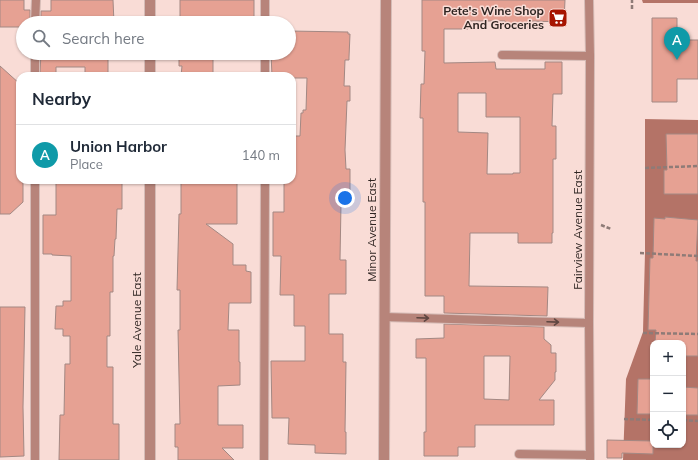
<!DOCTYPE html>
<meta charset="utf-8">
<style>
body{margin:0;font-family:Mulish,sans-serif;background:#f6f6f7;color:#1f2937}
.controls{position:absolute;right:12px;bottom:12px;display:grid;overflow:hidden;border-radius:8px;box-shadow:0 1px 3px #0004}
.controls button{width:36px;height:36px;display:grid;place-items:center;padding:0;border:0;border-bottom:1px solid #e0e1e3;background:#fff;color:#1f2937;font:20px sans-serif}
.you{position:absolute;left:345px;top:198px;width:14px;height:14px;margin:-10px;border:3px solid #fff;border-radius:50%;background:#1a73e8;box-shadow:0 0 0 6px #1a73e833}
.badge{display:grid;place-items:center;width:26px;height:26px;border-radius:50%;background:#2563eb;color:#fff;font-size:13px;font-weight:700}
.pin{position:absolute;translate:-50% -33px;filter:drop-shadow(0 1px 2px #0008)}
.pin::after{content:'';position:absolute;top:21px;width:14px;height:12px;background:inherit;clip-path:polygon(0 0,100% 0,50% 100%)}
.list{margin:0;padding:0;list-style:none}
h2{display:flex;justify-content:space-between;align-items:center;height:52px;margin:0;padding:0 16px;font-size:17px}
h2 small{font-size:13px;font-weight:400;color:#747a83}
.list li{display:grid;grid-template-columns:26px 1fr auto;gap:12px;align-items:center;box-sizing:border-box;height:60px;padding:0 16px;border-top:1px solid #e0e1e3}
.list b{display:block;font-size:15px;white-space:nowrap}
.list p{margin:0;font-size:13px;white-space:nowrap;color:#747a83}
.list em{font-size:13px;font-style:normal;color:#747a83}
.icon{flex:none;width:22px;height:22px;fill:none;stroke:currentColor;stroke-width:2;stroke-linecap:round;stroke-linejoin:round}
.map{position:relative;flex:none;width:698px;height:460px;overflow:hidden}
.search{position:absolute;background:#fff;box-shadow:0 1px 3px #0004;left:16px;top:16px;width:280px;height:44px;display:flex;align-items:center;gap:10px;box-sizing:border-box;padding:0 14px;border-radius:22px;color:#747a83;font-size:15px}
.panel{position:absolute;background:#fff;box-shadow:0 1px 3px #0004;left:16px;top:72px;width:280px;height:112px;border-radius:12px}
.map>svg:first-child{display:block}
.water{fill:#b47367;fill-rule:evenodd}
.pier{fill:#f9dcd6}
.building{fill:#e6a193;stroke:#a38883;fill-rule:evenodd}
.lines{fill:none;stroke-linecap:round;stroke-linejoin:round}
.lane-casing{stroke:#d5bbb6;stroke-width:10}
.street-casing{stroke:#d5bbb6;stroke-width:12}
.path{stroke:#8e7b77;stroke-width:2.5;stroke-dasharray:4 2;stroke-linecap:butt}
.lane{stroke:#b7847a;stroke-width:8}
.street{stroke:#b7847a;stroke-width:10}
.oneway{stroke:#5f4641}
.labels{text-anchor:middle;stroke-width:3;stroke-linejoin:round;paint-order:stroke}
.poi-label{font-size:12px;font-weight:bold;fill:#2f2522;stroke:#f9dcd6;text-anchor:end}
.street-label{font-size:12px;fill:#2f2522;stroke:#f9dcd6}
</style>
<div class="map">
<svg width="698" height="460" viewBox="0 0 698 460">
<rect width="100%" height="100%" fill="#f9dcd6"/>
<path class="water" d="M642 0H698V460H623L626 379 643 332 645 253V9ZM653 343H683V445H653Z"/>
<polygon class="pier" points="643,3 698,3 698,120 643,119"/>
<g class="building">
<polygon points="0,0 24,0 24,10 30,10 30,23 23,23 23,27 0,27"/>
<polygon points="51,0 113,0 114,23 82,23 82,21 68,21 68,23 41,23 41,11 51,11"/>
<polygon points="180,0 254,0 254,23 180,22"/>
<path d="M422 0H565L564 22 530 21V28L517 27V25H505V21H468V29H444V63L495 62 496 69H545V62H562V94H553L552 126H556V159H553V233H552V243H518V233H470L469 286 548 287 547 316 444 313V296H425V202H423V118H420L421 84H424L425 51H422ZM458 93H486V117H520V173H513V174H487L488 133 458 132Z"/>
<polygon points="652,18 677,18 677,40 698,40 698,79 677,79 677,102 652,102"/>
<polygon points="289,31 348,32 348,34 350,34 349,57 349,60 345,60 344,86 350,86 350,101 347,101 345,150 346,169 350,169 350,204 341,204 340,260 346,260 346,294 329,294 329,334 343,334 343,362 346,362 345,432 346,432 346,454 315,453 315,445 288,444 289,418 272,418 271,361 305,361 305,326 294,326 294,295 280,295 281,256 273,256 273,212 284,212 284,180 292,180 292,136 300,136 301,113 303,113 303,110 306,110 307,78 292,78 292,76 272,76 271,53 289,53"/>
<polygon points="41,53 108,53 108,74 85,74 85,67 56,67 56,73 40,73"/>
<polygon points="179,53 213,53 213,76 181,76 182,66 179,66"/>
<polygon points="0,66 20,84 20,180 23,180 23,202 10,214 0,214"/>
<polygon points="666,134 698,134 698,194 664,194 664,170 667,170"/>
<polygon points="56,180 122,180 122,209 117,209 116,239 115,239 114,256 113,256 113,292 110,292 110,336 107,336 107,367 113,367 113,424 119,424 119,460 59,460 60,415 64,415 65,364 70,364 70,336 63,336 63,329 55,329 56,306 63,306 63,301 71,301 71,256 52,255 52,254 43,254 43,215 56,215"/>
<polygon points="181,180 237,180 237,224 206,224 233,244 233,265 246,265 246,271 251,272 251,303 229,303 228,330 239,330 239,362 240,362 240,385 218,386 218,425 243,425 243,448 222,448 234,460 178,460 178,447 175,447 175,424 180,424 178,330 180,330 180,290 177,290 179,214 181,214"/>
<polygon points="665,217 698,220 696,261 698,261 698,356 683,356 683,343 655,343 656,330 648,330 650,258 653,258 654,218 665,219"/>
<polygon points="0,307 25,307 23,407 24,456 0,457"/>
<path d="M444 324 544 327V339L551 345V353H556V372H555V380L539 400H554V425H475V447H458V456H424V432H426V358H416V339L444 338ZM484 356H510L509 400 484 399Z"/>
<polygon points="638,379 653,379 653,414 637,414"/>
<polygon points="683,387 698,388 698,415 683,415"/>
<polygon points="607,440 653,441 653,454 622,453 622,458 607,458"/>
</g>
<g class="lines">
<defs>
<g id="lane">
<polyline points="589,0 590,56 589,323 590,460"/>
<polyline points="35,23 36,0"/>
<polyline points="265,23 265,0"/>
<polyline points="502,55 590,56"/>
<polyline points="35,76 35,53"/>
<polyline points="265,76 265,53"/>
<polyline points="384,317 589,323"/>
<polyline points="519,454 590,455"/>
<polyline points="35,460 35,180"/>
<polyline points="264,460 265,180"/>
</g>
<g id="street">
<polyline points="150,23 150,0"/>
<polyline points="150,76 150,53"/>
<polyline points="150,460 150,180"/>
<polyline points="384,460 386,0"/>
</g>
</defs>
<use href="#lane" class="lane-casing"/>
<use href="#street" class="street-casing"/>
<g class="path">
<polyline points="632,9 632,0"/>
<polyline points="645,168 698,166"/>
<polyline points="601,225 611,229"/>
<polyline points="640,253 698,256"/>
<polyline points="643,333 698,334"/>
<polyline points="624,419 653,420"/>
<polyline points="683,420 698,421"/>
</g>
<use href="#lane" class="lane"/>
<use href="#street" class="street"/>
</g>
<defs><path id="oneway-shaft" d="M-6 0H5M1.5-3L5.5 0L1.5 3" fill="none" stroke-width="1.6" stroke-linecap="round" stroke-linejoin="round"/></defs>
<g class="oneway">
<use href="#oneway-shaft" transform="translate(423 318) rotate(2)"/>
<use href="#oneway-shaft" transform="translate(553 322) rotate(2)"/>
</g>
<defs>
<symbol id="supermarket-square" viewBox="-11 -11 22 22"><rect x="-9" y="-9" width="18" height="18" rx="4" fill="#a61400" stroke="#f9dcd6"/><path d="M-6-5.5h2.5l.6 2H6L4.5 2H-2.5L-4.4-4H-6ZM-1.5 3.2a1.3 1.3 0 1 0 .1 0ZM3 3.2a1.3 1.3 0 1 0 .1 0Z" fill="#fff"/></symbol>
</defs>
<g fill-rule="evenodd">
<use href="#supermarket-square" x="547" y="7" width="22" height="22"/>
</g>
<g class="labels">
<g class="poi-label">
<text x="544" y="15">Pete's Wine Shop<tspan x="544" dy="14">And Groceries</tspan></text>
</g>
<g class="street-label">
<text transform="translate(372 230) rotate(-90)" y="4">Minor Avenue East</text>
<text transform="translate(578 230) rotate(-90)" y="4">Fairview Avenue East</text>
<text transform="translate(137 320) rotate(-90)" y="4">Yale Avenue East</text>
</g>
</g>
</svg>
<div class="controls">
<button>+</button>
<button>−</button>
<button><svg class="icon" aria-label="locate" viewBox="0 0 24 24"><circle cx="12" cy="12" r="6"/><path d="M12 2v4M12 18v4M2 12h4M18 12h4"/></svg></button>
</div>
<div class="you"></div>
<div class="pin badge" style="left:677px;top:60px;background:#0f9aa8">A</div>
<div class="search"><svg class="icon" aria-label="search" viewBox="0 0 24 24"><circle cx="10" cy="10" r="6"/><path d="M15 15l6 6"/></svg>Search here</div>
<section class="panel">
<h2>Nearby<small></small></h2>
<ul class="list">
<li><span class="badge" style="background:#0f9aa8">A</span><div><b>Union Harbor</b><p>Place</p></div><em>140 m</em></li>
</ul>
</section>
</div>
